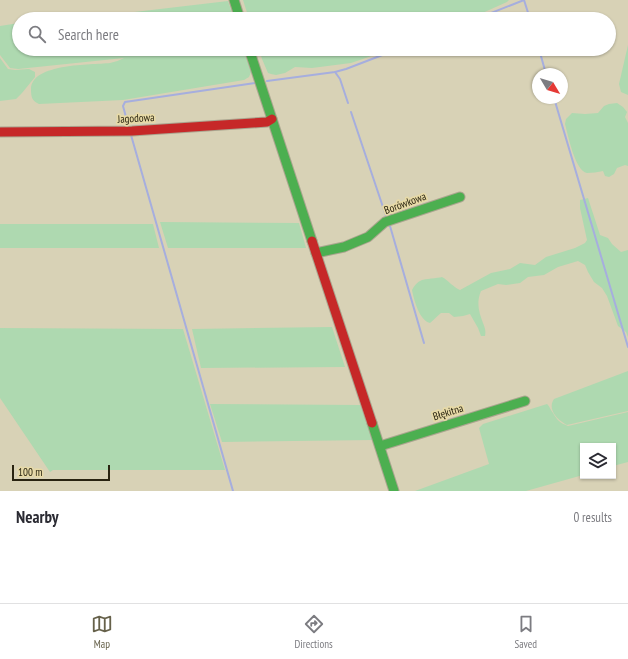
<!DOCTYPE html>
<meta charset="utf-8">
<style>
body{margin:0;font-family:"PT Sans Narrow",sans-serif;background:#f2f2f3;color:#2b2b33}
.controls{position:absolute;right:12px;bottom:12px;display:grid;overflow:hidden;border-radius:0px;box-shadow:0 1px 3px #0004}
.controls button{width:36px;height:36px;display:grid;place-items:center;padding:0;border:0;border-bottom:1px solid #e1e1e2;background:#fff;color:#2b2b33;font:20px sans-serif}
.compass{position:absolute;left:532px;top:68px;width:36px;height:36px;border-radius:50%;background:#fff;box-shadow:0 1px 3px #0004;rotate:128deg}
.scale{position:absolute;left:12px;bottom:10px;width:98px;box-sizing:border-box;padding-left:4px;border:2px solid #292410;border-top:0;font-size:11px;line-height:14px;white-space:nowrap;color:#292410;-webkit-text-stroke:3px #e7daa7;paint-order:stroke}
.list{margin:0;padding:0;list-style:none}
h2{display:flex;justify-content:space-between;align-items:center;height:52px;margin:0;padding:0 16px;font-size:17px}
h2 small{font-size:13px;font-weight:400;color:#7c7c81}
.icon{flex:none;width:22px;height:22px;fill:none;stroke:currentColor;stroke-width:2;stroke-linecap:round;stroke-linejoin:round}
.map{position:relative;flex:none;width:628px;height:491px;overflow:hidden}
.search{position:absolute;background:#fff;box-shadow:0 1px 3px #0004;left:12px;right:12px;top:12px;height:44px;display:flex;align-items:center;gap:10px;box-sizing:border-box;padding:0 14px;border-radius:22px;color:#7c7c81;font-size:15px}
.sheet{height:112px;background:#fff}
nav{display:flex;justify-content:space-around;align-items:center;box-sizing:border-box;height:56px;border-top:1px solid #e1e1e2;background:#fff;font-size:11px;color:#7c7c81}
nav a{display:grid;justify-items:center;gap:2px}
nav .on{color:#66614a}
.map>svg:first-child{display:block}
.green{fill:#aed9b0}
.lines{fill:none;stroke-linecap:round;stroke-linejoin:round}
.stream{stroke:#a6aede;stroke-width:2}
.fast-casing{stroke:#aaa58f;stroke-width:11}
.jam-casing{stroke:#aaa58f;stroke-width:11}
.fast{stroke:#4caf50;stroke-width:9}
.jam{stroke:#c62828;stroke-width:9}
.labels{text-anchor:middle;stroke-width:3.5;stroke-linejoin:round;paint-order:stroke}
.street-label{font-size:11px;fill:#292410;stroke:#e7daa7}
</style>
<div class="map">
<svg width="628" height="491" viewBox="0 0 628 491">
<rect width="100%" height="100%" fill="#d8d2b6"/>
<g class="green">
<polygon points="243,0 509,0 507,2 469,19 249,19"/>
<polygon points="228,1 234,19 75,19"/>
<path d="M19 23V49H243L251 72 249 77 244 80 123 100 39 104C32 101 31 97 31 89 32 63 91 65 110 63 115 62 120 60 124 58L18 69 10 68 0 55V26Z"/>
<polygon points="628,45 628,95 621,92 619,84"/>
<polygon points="259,49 391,49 360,60 351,63 312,68 295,67 285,73 276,75 271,74 268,73 262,59"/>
<polygon points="0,58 8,69 15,70 29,69 35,72 35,77 22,93 16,99 0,101"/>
<path d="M617 103 623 107 627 112 625 117 628 123V166L625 165 617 168 614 174 609 177 605 176 603 171C598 172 592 173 587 173 575 171 568 135 565 124L566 119 572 113 585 114 598 113 604 106 609 104Z"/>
<path d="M588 198 600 235 608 238 612 244 621 252 628 250V337L626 332 618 326 607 296 602 288 594 282 588 272 585 265 578 261 558 267 544 275 528 277 520 283 506 285 498 284 481 291C476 303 479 312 483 323 485 328 486 331 485 336H481L478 328 470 314 463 316 454 317 449 313H441C437 316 434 320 430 323 419 320 414 300 412 290 414 286 417 282 422 280 424 279 438 278 442 277 449 281 453 287 460 290L491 273 510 269 520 263 535 265 546 257 575 248 585 243 587 240 580 208V200Z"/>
<polygon points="160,222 299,223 306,248 168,248"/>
<polygon points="0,224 153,224 159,248 0,248"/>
<polygon points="332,327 345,367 201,368 192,329"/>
<polygon points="0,328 183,329 225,470 53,470 50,472 0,398"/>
<path d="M628 371V411L567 425C557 420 547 409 554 399Z"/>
<polygon points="210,404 360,405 373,440 222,442"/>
<path d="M547 404C550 407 550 409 553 413 557 420 560 423 568 426L628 412V462L613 466V446H583V475L526 491H415L489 464 479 428 483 424Z"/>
</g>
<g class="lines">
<g class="stream">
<polyline points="524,0 530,19"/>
<polyline points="476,19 524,0"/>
<polyline points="539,49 546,74"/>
<polyline points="335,72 340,79 348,103"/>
<polyline points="267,81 335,72 346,69 398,49"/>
<polyline points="554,98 628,347"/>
<polyline points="351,112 386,216"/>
<polyline points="129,128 123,106 125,102 255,83"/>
<polyline points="131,135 233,491"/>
<polyline points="390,226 424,343"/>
</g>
<defs>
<g id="fast">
<polyline points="234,0 240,19"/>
<polyline points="249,49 312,241"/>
<polyline points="316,253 344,247 368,237 385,222 460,197"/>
<polyline points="372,423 394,491"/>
<polyline points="380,446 525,401"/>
</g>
<g id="jam">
<polyline points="0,132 132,131 267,122 272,119"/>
<polyline points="312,241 372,423"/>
</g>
</defs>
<use href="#fast" class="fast-casing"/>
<use href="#jam" class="jam-casing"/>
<use href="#fast" class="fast"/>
<use href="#jam" class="jam"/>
</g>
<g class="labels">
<g class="street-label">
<text transform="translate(136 118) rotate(-3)" y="4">Jagodowa</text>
<text transform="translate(405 203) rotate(-20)" y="4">Borówkowa</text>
<text transform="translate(448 412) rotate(-17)" y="4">Błękitna</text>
</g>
</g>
</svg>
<div class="controls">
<button><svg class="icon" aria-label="layers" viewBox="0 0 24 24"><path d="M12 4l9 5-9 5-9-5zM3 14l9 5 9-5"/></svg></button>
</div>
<svg class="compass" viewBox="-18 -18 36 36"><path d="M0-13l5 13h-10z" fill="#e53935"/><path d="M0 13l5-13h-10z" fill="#7c7c81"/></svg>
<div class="scale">100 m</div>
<div class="search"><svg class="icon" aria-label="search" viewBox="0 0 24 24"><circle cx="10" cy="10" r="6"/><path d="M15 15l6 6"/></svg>Search here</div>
</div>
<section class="sheet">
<h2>Nearby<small>0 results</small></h2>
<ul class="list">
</ul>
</section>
<nav>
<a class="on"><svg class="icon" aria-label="map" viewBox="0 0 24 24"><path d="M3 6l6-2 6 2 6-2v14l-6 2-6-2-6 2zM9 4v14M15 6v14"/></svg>Map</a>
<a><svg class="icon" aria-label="directions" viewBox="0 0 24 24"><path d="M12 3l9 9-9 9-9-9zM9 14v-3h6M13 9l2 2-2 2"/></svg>Directions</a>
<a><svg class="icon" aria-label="saved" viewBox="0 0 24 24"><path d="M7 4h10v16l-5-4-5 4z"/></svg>Saved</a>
</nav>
